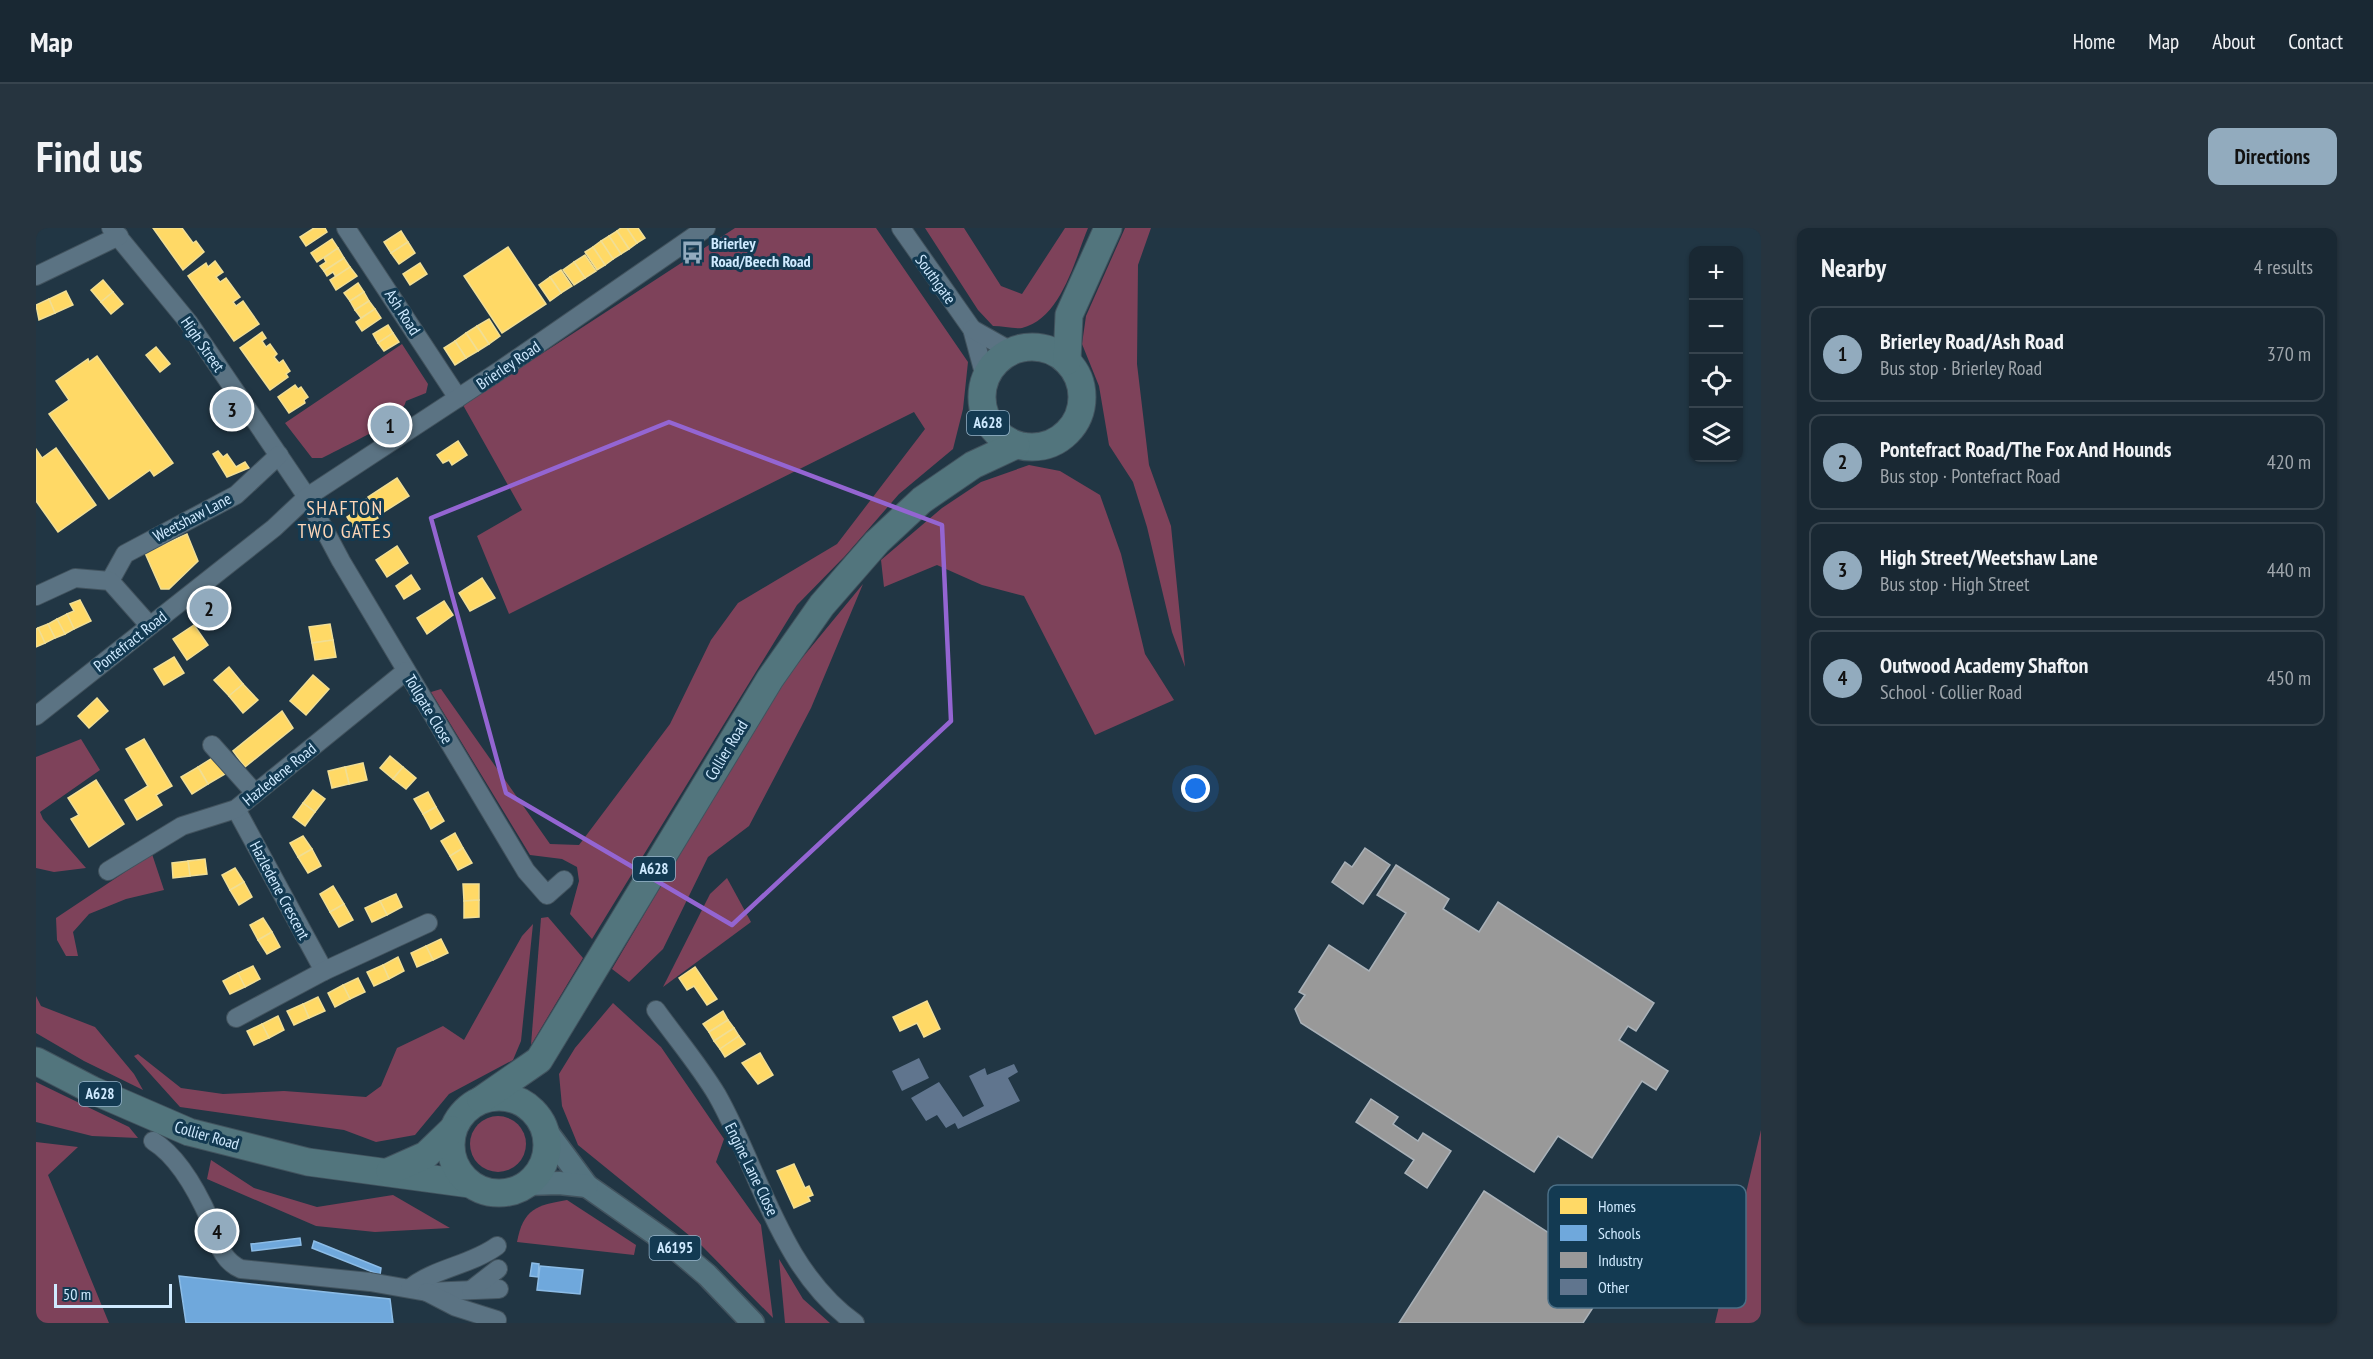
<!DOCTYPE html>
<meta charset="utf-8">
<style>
body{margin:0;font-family:"PT Sans Narrow",sans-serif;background:#26343f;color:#f1f3f6}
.controls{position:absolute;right:18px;top:18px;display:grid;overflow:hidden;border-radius:12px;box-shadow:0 2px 4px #0004}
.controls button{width:54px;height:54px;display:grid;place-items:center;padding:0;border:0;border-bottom:2px solid #37444e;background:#192833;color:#f1f3f6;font:30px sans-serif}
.scale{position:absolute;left:18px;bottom:15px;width:118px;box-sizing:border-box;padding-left:6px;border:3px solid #cfeaff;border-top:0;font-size:16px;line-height:21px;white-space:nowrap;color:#cfeaff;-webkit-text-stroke:4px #133a52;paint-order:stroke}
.you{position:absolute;left:1160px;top:561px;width:21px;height:21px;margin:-15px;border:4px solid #fff;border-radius:50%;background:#1a73e8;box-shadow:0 0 0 9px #1a73e833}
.badge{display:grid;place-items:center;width:39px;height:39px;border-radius:50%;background:#92abbe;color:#111;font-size:20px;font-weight:700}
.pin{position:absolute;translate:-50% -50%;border:3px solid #fff;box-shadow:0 2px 6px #0006}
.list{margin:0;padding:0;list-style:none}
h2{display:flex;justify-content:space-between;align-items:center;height:78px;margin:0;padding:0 24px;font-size:26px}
h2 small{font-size:20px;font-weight:400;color:#9fa6ac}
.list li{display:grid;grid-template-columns:39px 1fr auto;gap:18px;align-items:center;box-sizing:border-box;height:96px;margin:0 12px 12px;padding:0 12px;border:2px solid #37444e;border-radius:12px}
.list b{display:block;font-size:22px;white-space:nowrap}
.list p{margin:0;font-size:20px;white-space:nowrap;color:#9fa6ac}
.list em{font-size:20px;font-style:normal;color:#9fa6ac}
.icon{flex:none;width:33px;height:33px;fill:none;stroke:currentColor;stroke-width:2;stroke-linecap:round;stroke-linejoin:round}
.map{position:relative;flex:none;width:1725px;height:1095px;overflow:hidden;border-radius:12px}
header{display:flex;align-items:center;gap:36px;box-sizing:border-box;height:84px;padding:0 30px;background:#192833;border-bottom:2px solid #37444e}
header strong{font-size:28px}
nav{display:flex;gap:33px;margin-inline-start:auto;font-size:21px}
.intro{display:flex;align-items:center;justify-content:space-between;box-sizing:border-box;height:144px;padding:0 36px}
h1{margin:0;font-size:42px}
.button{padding:15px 27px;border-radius:12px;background:#92abbe;color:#111;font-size:21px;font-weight:700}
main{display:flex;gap:36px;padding:0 36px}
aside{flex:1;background:#192833;border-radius:12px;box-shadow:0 2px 4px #0004}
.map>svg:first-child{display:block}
.green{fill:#7e425a}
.homes{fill:#ffd966;stroke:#f1de94;stroke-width:1.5}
.schools{fill:#6fa8dc;stroke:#8cbce6;stroke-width:1.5}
.industry{fill:#999;stroke:#a9b1b8;stroke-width:1.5}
.building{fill:#60758e}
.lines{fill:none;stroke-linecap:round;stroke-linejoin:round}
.minor-casing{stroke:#42535e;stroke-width:20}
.major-casing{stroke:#42535e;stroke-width:25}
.highway-casing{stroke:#42535e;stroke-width:29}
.minor{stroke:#5b7383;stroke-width:18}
.major{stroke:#557480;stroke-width:22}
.highway{stroke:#52757d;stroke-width:27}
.marked{fill:none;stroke:#9465d2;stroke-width:4.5;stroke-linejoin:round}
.labels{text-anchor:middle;stroke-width:6;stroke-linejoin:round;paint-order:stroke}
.shield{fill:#133a52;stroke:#97b5cb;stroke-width:1.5}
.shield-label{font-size:15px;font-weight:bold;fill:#cfeaff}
.poi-label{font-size:16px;font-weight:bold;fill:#cfeaff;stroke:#133a52;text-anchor:start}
.street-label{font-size:16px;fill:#cfeaff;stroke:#133a52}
.quarter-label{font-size:20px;letter-spacing:1.5px;fill:#fdd6b7;stroke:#133a52}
.key{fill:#133a52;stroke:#4b6f86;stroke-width:1.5}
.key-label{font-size:16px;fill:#cfeaff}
</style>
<header>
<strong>Map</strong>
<nav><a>Home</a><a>Map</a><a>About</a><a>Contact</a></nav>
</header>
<div class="intro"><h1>Find us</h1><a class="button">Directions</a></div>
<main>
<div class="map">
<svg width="1725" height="1095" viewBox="0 0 1725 1095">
<rect width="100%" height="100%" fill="#213644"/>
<g class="green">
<polygon points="699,0 840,0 932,134 927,181 917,221 863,266 809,328 761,377 556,711 534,686 543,653 541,639 526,631 494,627 395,464 405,461 514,616 543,617 634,496 675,412 702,375 801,316 889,201 878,184 473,386 441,308 486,282 427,177"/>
<path d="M889 0H928L965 58 986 66 1029 0H1052C1039 31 1025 91 986 100 978 101 966 98 957 98L942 82Z"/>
<polygon points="1089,0 1115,0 1102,37 1101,136 1113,237 1135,298 1149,439 1136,404 1111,299 1097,254 1073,217 1063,158 1046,116 1050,88"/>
<path d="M366 116 392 156 390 165 370 173C366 193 313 216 294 226L286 230H276L249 195Z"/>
<polygon points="993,237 1024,243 1064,267 1085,326 1109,426 1138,472 1059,507 988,368 946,357 901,337 848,359 845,332 906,280 945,254"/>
<polygon points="827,356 775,480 713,598 672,629 627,721 593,754 576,741 743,458"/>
<polygon points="45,511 64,542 4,584 7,591 50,640 18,644 0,640 0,529"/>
<polygon points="116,626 128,662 90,671 53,686 37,704 42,728 30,728 21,712 20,690"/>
<polygon points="691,650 715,694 627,759 674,666"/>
<polygon points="512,689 547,730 495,817 505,690"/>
<polygon points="497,696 485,813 477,832 413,866 379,907 340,914 308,902 144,879 98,828 102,826 145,860 187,866 248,863 330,869 345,858 361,820 407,798 428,812 486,708"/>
<polygon points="0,768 5,778 59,799 98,846 107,862 48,833 0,805"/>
<polygon points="577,775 625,819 688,911 680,934 725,997 737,1090 665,1017 542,917 526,878 523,846 539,820"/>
<polygon points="0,854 93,899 102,910 56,908 0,894"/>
<circle cx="462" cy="916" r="28"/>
<polygon points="1725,902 1725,1095 1679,1095"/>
<polygon points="0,914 42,919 12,947 73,1095 0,1095"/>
<polygon points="175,932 218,960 281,979 357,967 414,1000 339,1004 280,998 171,951"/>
<path d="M531 972 600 1017 598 1027 481 1014C487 981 501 977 531 972Z"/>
<polygon points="743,1031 767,1071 794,1095 749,1095"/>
</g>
<g class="homes">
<polygon points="117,0 146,0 157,15 160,13 168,24 147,42"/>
<polygon points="278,0 289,0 291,4 270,18 264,9"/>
<polygon points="585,0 591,0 601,15 593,21 581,3"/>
<polygon points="591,0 602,0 609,10 601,15"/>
<polygon points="365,3 372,14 355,25 348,14"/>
<polygon points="581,3 593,21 585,26 573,8"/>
<polygon points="573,8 585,26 577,31 565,13"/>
<polygon points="296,11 302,20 281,34 275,25"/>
<polygon points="565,13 577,31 569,37 557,19"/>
<polygon points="372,14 379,25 363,36 355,25"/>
<polygon points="472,19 510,76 466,105 428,48"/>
<polygon points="557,19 569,37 561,42 549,24"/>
<polygon points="302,20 308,30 288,43 284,38 290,34 288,30"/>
<polygon points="549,27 560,43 549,50 538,34"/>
<polygon points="308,30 314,39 300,49 297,44 291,48 288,43"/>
<polygon points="179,33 187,44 180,49 184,54 190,50 204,69 197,74 200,78 207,73 223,96 198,113 152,48 170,35 172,39"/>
<polygon points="538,34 549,50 538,57 527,42"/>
<polygon points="384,35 391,46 374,57 367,46"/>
<polygon points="314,39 321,48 300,62 294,52"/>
<polygon points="525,42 536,58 525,65 514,49"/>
<polygon points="514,49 525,65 514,73 503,57"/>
<polygon points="67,52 77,64 65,74 55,62"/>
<polygon points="322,55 328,64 314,73 308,65"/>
<polygon points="30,63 37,77 19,85 13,71"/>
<polygon points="77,64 87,76 75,86 65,74"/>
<polygon points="328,64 333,73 319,82 314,73"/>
<polygon points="13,71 19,85 3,92 0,77"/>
<polygon points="333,73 339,81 325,90 319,82"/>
<polygon points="339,81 345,90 326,103 320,94"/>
<polygon points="453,91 464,108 453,116 441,98"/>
<polygon points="352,97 357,105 342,115 337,106"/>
<polygon points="441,98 453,116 442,123 430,105"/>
<polygon points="226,104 230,110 226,113 230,119 234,116 241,126 238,129 243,135 247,132 254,143 250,146 252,149 234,162 204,120"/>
<polygon points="357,105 363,114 348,123 342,115"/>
<polygon points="430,105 442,123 430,130 419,113"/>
<polygon points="419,113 430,130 419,137 408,120"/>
<polygon points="120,119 134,136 124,144 110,127"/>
<polygon points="61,128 137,235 118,248 114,242 73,271 13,186 33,172 20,153 52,131 53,134"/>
<polygon points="259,157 262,161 265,159 272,169 268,172 269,175 253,185 242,169"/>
<polygon points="422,213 431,227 416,237 413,232 407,235 401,227"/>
<polygon points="20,220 60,277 22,304 0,273 0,221 6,230"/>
<polygon points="182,223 187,229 191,226 200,239 209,234 213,240 191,249 177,226"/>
<polygon points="361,250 373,268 343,287 332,269"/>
<polygon points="330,271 342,290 333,295 335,299 322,307 311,289 322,282 319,278"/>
<polygon points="151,306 162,333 133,361 125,361 109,325"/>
<polygon points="361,318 372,335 351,349 340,332"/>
<polygon points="375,347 384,361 368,371 360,358"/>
<polygon points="446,350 459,370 434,383 423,365"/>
<polygon points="44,372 55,393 38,401 31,386 38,383 34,376"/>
<polygon points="408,373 417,387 391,406 381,390"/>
<polygon points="31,386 38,401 29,406 21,391"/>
<polygon points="21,391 29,406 19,410 12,396"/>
<polygon points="12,396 19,410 9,415 2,400"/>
<polygon points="294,396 297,412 276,415 273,399"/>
<polygon points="158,397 172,417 151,432 137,411"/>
<polygon points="2,400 9,415 0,419 0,401"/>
<polygon points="297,412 300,429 279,432 276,415"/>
<polygon points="138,429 148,445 128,457 118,441"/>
<polygon points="193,439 207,456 193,468 178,452"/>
<polygon points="277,447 293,461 270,487 254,473"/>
<polygon points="207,456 222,472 207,485 193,468"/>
<polygon points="61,470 72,483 53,500 42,488"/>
<polygon points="246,483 257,500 209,539 197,523"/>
<polygon points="108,511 136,558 120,567 126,577 101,592 89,572 112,558 90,521"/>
<polygon points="354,528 367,539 357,551 344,540"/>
<polygon points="178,529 189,546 172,556 162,539"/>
<polygon points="327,535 331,552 313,556 309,539"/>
<polygon points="162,539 172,556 156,566 145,549"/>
<polygon points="309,539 313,556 296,560 292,543"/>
<polygon points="367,539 380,550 370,561 357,551"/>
<polygon points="60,552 88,596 53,619 35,591 43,587 32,570"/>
<polygon points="277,562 289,571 279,584 267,575"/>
<polygon points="392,564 400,579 387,586 378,571"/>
<polygon points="267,575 279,584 269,598 257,589"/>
<polygon points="400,579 408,593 395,601 387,586"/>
<polygon points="419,605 427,620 414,628 405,613"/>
<polygon points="267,608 276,621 262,629 254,615"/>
<polygon points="427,620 436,635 422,642 414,628"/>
<polygon points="276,621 285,638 272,645 262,629"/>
<polygon points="169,631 171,646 154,648 152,633"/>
<polygon points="152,633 154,648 137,650 136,635"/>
<polygon points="199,640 208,654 194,662 186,647"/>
<polygon points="208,654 216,669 203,677 194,662"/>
<polygon points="427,656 443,656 443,672 428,673"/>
<polygon points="297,658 308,676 294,684 284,666"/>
<polygon points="360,666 366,679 351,687 344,673"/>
<polygon points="443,672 443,689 428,690 428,673"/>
<polygon points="344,673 351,687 336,694 329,680"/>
<polygon points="308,676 317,692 303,699 294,684"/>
<polygon points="227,690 236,704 222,712 214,697"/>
<polygon points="236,704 244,719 231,726 222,712"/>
<polygon points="405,711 412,725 397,732 390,718"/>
<polygon points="390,718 397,732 381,739 375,725"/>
<polygon points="362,729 368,743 353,751 347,737"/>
<polygon points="347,737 353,751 338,758 331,744"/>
<polygon points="217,738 224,751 209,759 202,745"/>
<polygon points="659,739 681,771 671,777 658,758 651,762 643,750"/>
<polygon points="202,745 209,759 194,766 187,753"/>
<polygon points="322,750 329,764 314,771 307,757"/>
<polygon points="307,757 314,771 299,779 292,765"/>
<polygon points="282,769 289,783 273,790 267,776"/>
<polygon points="891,773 904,801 888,809 881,795 864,803 857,789"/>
<polygon points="267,776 273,790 258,797 251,783"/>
<polygon points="687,783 692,792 673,804 667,796"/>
<polygon points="242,788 248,802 233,810 226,796"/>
<polygon points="692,792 698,800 678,813 673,804"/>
<polygon points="226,796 233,810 218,817 211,803"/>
<polygon points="698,800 703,808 684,821 678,813"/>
<polygon points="703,808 709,816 689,829 684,821"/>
<polygon points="724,825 737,847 722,856 706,835"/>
<polygon points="758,936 769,960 773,958 777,967 772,969 774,973 758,980 741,943"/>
</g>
<g class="schools">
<polygon points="264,1010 265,1017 216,1023 215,1016"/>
<polygon points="278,1013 345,1040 344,1047 276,1020"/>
<polygon points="496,1035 503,1036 502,1049 494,1048"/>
<polygon points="504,1038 547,1042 544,1066 501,1062"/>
<polygon points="143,1048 354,1071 357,1095 150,1095"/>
</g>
<g class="industry">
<polygon points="1329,620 1354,637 1327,676 1296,654 1309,634 1316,639"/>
<polygon points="1360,637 1413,671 1407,681 1443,704 1462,674 1618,775 1600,803 1592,798 1583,812 1632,843 1620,862 1606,853 1556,930 1522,908 1498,944 1265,795 1259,781 1269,767 1263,764 1293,717 1333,743 1370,685 1341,667"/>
<polygon points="1335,871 1362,889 1357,896 1382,913 1387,905 1415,923 1391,960 1369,945 1378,932 1320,894"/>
<polygon points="1448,963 1578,1047 1547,1095 1363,1095"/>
</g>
<g class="building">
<polygon points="883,830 893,850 866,863 856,843"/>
<polygon points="978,836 982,844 972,850 984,873 922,901 919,895 910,900 901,887 890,893 875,870 903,854 927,889 948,878 933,848 949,840 951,847"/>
</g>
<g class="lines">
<defs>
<g id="minor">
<polyline points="75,0 153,95 271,269 305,333 490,643 511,667 528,652"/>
<polyline points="310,0 422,170"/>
<polyline points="865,0 936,101 949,149"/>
<polyline points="0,48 83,8"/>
<polyline points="936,101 975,123"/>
<polyline points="74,353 89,326 200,267 243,227"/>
<polyline points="0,368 39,350 74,353 113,397"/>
<polyline points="0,488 238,300 271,269 466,141 670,0"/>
<polyline points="176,517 219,565"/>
<polyline points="200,581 288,743"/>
<polyline points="72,643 146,598 200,581 370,443"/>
<path d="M620 782C640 810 663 837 681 867 724 943 744 1042 819 1095"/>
<polyline points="200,790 288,743 392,695"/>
<path d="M117 913C143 929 162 965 174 992 182 1012 184 1032 205 1041L334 1054 391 1064 463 1061"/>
<path d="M374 1060C399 1040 435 1037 461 1018"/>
<polyline points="435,1062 462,1041"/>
<polyline points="391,1064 420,1079 461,1092"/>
</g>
<g id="major">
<polyline points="508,900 551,958 638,1019 671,1047 717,1095"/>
<polyline points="491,956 523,955 551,958"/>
</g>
<g id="highway">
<circle cx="996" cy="169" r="50"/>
<polyline points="1031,133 1033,87 1072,0"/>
<polyline points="0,833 56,862 153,904 272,934 434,956"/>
<circle cx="463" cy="917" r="48"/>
<polyline points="445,872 503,832 734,451 786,377 841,314 886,272 937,237 980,217"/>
<polyline points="354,943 390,927 416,902"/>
</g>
</defs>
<use href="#minor" class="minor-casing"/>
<use href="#major" class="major-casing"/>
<use href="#highway" class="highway-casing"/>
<use href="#minor" class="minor"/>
<use href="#major" class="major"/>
<use href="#highway" class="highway"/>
</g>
<path class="marked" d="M633 194 906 297 915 493 696 697 470 565 395 290Z"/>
<defs>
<symbol id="bus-bare" viewBox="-9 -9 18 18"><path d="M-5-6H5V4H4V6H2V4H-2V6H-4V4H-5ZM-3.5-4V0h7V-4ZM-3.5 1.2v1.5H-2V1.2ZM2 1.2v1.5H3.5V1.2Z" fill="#92abbe" stroke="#133a52" stroke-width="2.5" paint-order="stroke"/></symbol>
</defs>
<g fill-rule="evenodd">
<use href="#bus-bare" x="640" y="8" width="33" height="33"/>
</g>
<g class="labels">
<g class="shield">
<rect x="931" y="183" width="42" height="24" rx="4.5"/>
<rect x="597" y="629" width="42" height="24" rx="4.5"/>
<rect x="43" y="854" width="42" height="24" rx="4.5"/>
<rect x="613.5" y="1008" width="51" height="24" rx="4.5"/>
</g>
<g class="shield-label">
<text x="952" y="200">A628</text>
<text x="618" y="646">A628</text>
<text x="64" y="871">A628</text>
<text x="639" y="1025">A6195</text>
</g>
<g class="poi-label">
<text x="675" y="21">Brierley<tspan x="675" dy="18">Road/Beech Road</tspan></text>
</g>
<g class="street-label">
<text transform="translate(900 51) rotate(54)" y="6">Southgate</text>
<text transform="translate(367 84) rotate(57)" y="6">Ash Road</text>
<text transform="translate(167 116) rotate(55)" y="6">High Street</text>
<text transform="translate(472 137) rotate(-34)" y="6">Brierley Road</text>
<text transform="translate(156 289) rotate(-28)" y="6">Weetshaw Lane</text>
<text transform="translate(94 413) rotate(-38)" y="6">Pontefract Road</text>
<text transform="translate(393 481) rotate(59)" y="6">Tollgate Close</text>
<text transform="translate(690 522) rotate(-59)" y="6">Collier Road</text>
<text transform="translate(243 546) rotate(-39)" y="6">Hazledene Road</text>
<text transform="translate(244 662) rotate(62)" y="6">Hazledene Crescent</text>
<text transform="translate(171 907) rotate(16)" y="6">Collier Road</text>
<text transform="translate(716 941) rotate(64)" y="6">Engine Lane Close</text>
</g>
<g class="quarter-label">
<text x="309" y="287">SHAFTON<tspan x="309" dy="23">TWO GATES</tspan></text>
</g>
</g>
<rect x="1512" y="957" width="198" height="123" rx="9" class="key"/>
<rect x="1524" y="970" width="27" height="16" fill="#ffd966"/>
<rect x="1524" y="997" width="27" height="16" fill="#6fa8dc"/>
<rect x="1524" y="1024" width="27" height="16" fill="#999"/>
<rect x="1524" y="1051" width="27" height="16" fill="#60758e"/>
<g class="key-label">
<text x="1562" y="984">Homes</text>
<text x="1562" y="1011">Schools</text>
<text x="1562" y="1038">Industry</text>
<text x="1562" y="1065">Other</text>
</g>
</svg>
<div class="controls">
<button>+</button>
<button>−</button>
<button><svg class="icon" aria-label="locate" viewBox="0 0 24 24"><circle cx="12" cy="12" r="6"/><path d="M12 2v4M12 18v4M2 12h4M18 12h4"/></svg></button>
<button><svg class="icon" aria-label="layers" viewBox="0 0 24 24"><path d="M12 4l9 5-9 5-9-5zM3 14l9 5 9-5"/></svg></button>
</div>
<div class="scale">50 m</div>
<div class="you"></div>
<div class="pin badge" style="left:354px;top:197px">1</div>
<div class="pin badge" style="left:173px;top:380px">2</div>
<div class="pin badge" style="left:196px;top:181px">3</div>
<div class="pin badge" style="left:181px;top:1003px">4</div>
</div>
<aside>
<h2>Nearby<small>4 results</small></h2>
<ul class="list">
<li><span class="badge">1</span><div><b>Brierley Road/Ash Road</b><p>Bus stop · Brierley Road</p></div><em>370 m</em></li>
<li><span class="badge">2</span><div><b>Pontefract Road/The Fox And Hounds</b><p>Bus stop · Pontefract Road</p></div><em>420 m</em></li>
<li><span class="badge">3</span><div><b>High Street/Weetshaw Lane</b><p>Bus stop · High Street</p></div><em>440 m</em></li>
<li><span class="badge">4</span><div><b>Outwood Academy Shafton</b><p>School · Collier Road</p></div><em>450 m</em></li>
</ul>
</aside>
</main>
